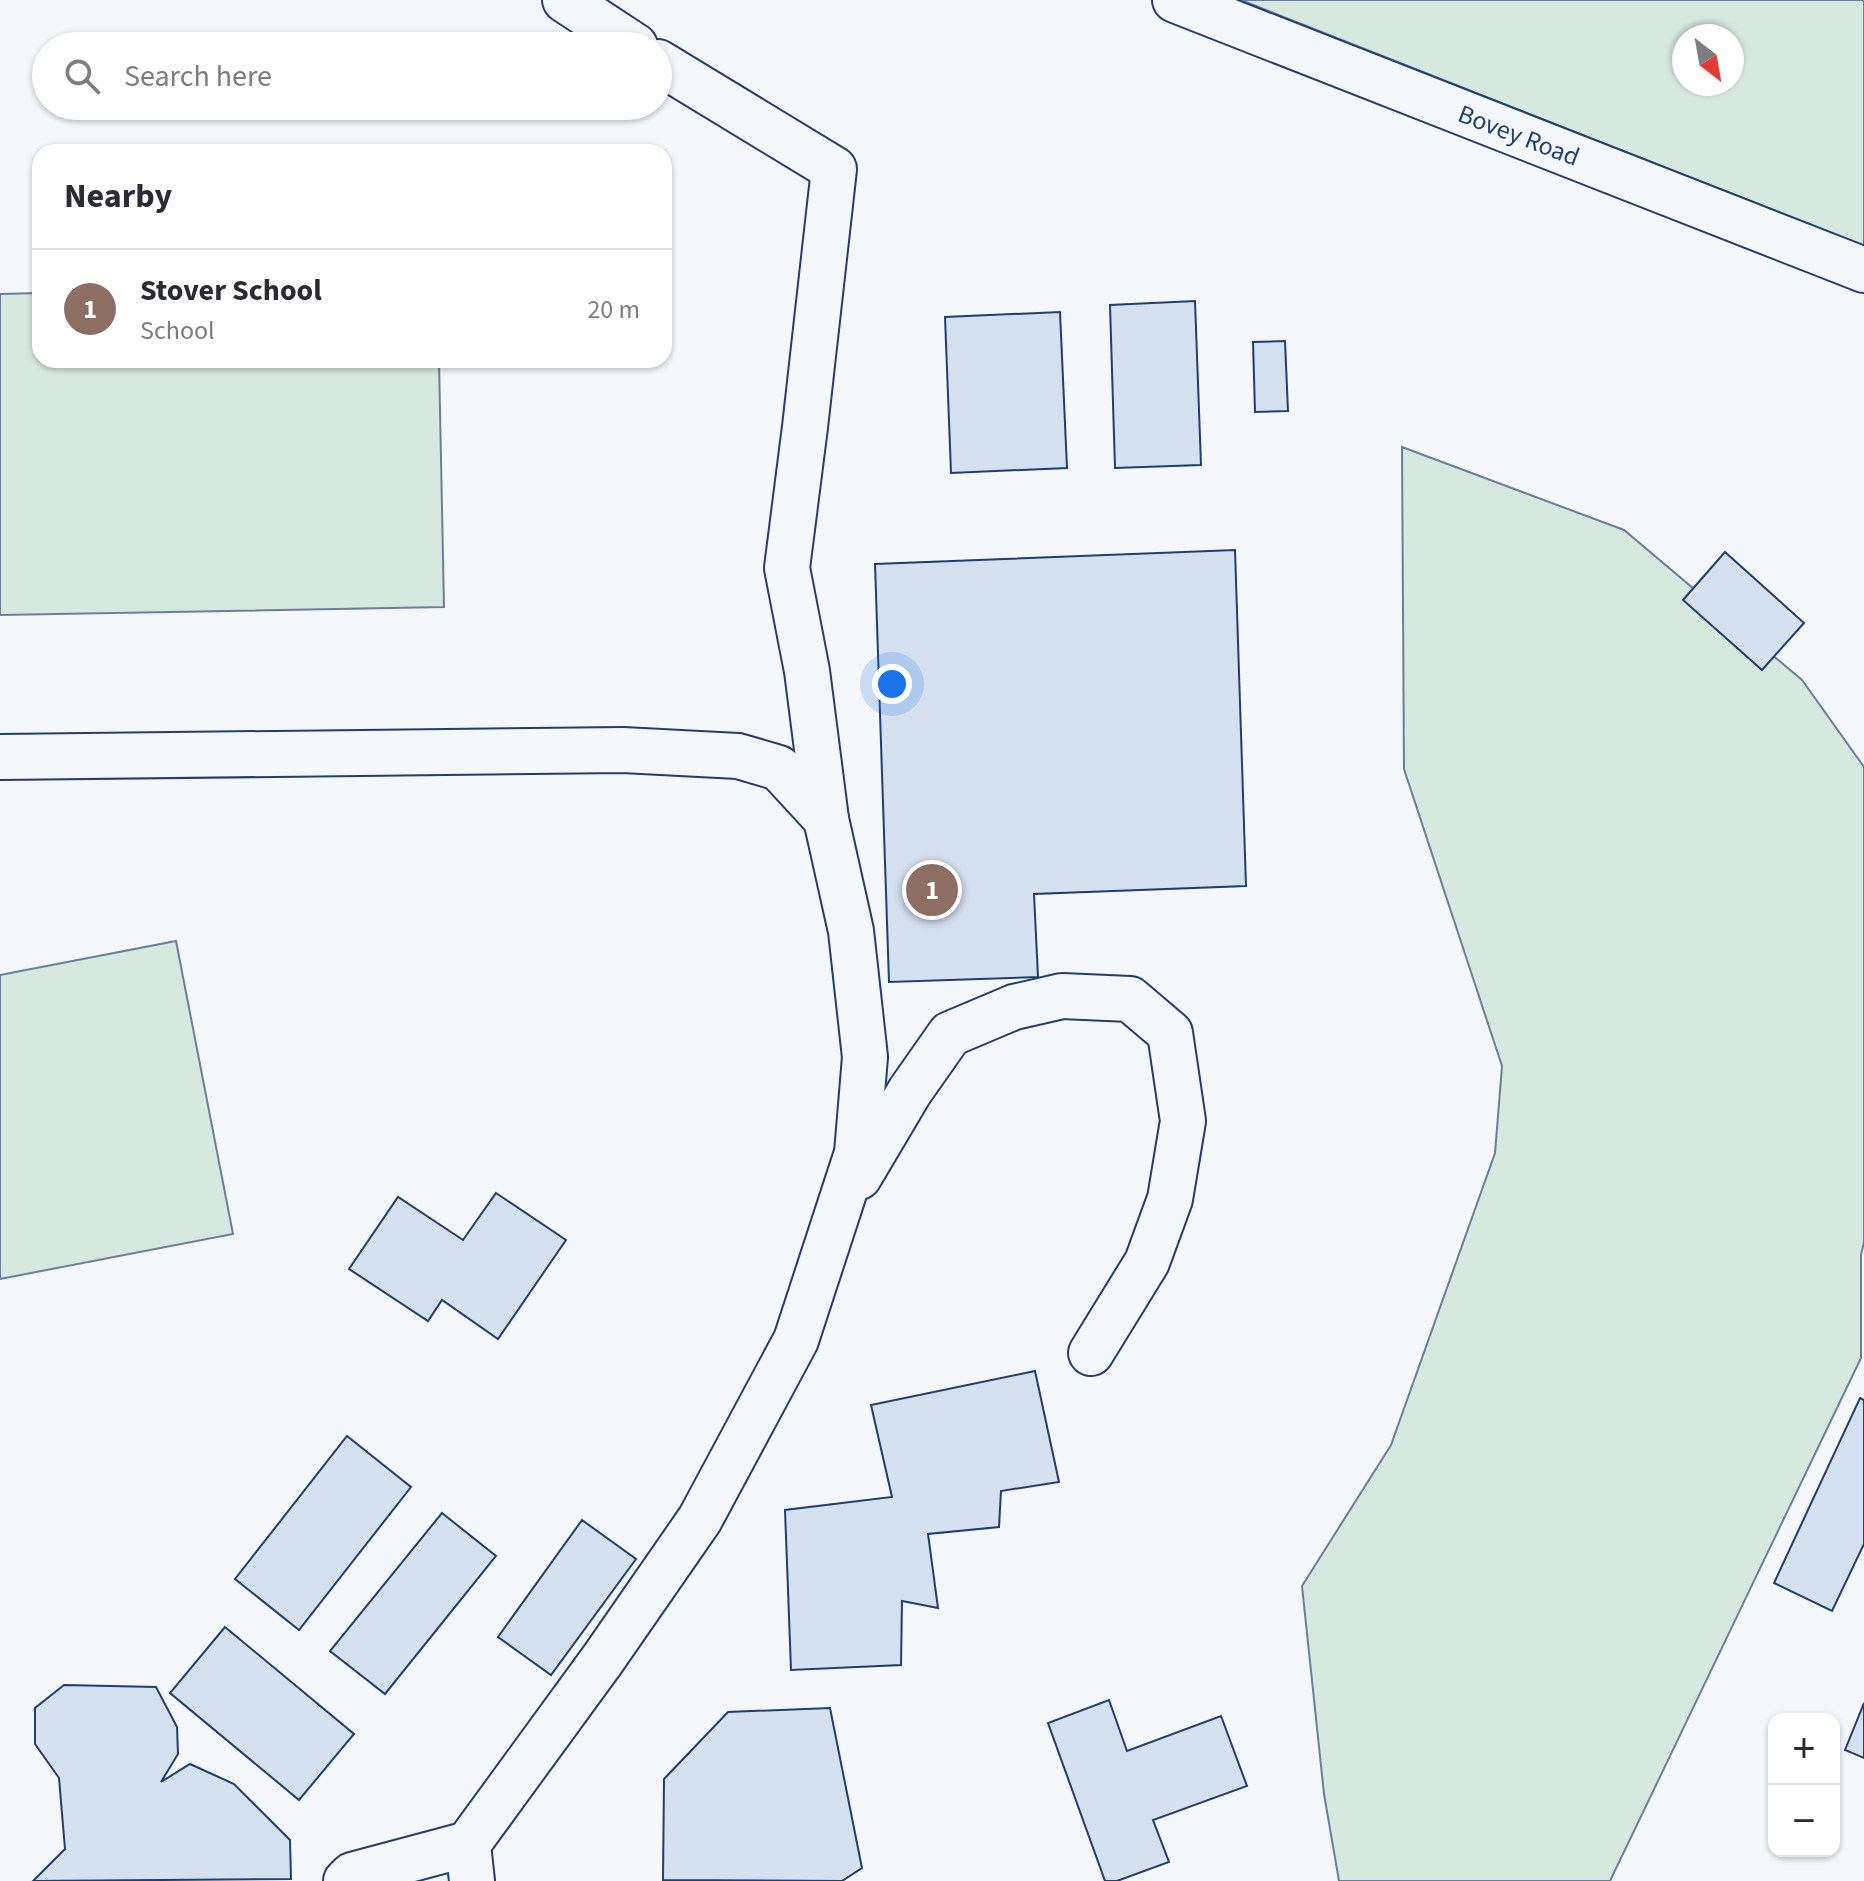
<!DOCTYPE html>
<meta charset="utf-8">
<style>
body{margin:0;font-family:"Source Sans 3",sans-serif;background:#f7f7f7;color:#2b2b33}
.controls{position:absolute;right:24px;bottom:24px;display:grid;overflow:hidden;border-radius:16px;box-shadow:0 2px 6px #0004}
.controls button{width:72px;height:72px;display:grid;place-items:center;padding:0;border:0;border-bottom:2px solid #e1e1e2;background:#fff;color:#2b2b33;font:40px sans-serif}
.compass{position:absolute;left:1672px;top:24px;width:72px;height:72px;border-radius:50%;background:#fff;box-shadow:0 2px 6px #0004;rotate:149deg}
.you{position:absolute;left:892px;top:684px;width:28px;height:28px;margin:-20px;border:6px solid #fff;border-radius:50%;background:#1a73e8;box-shadow:0 0 0 12px #1a73e833}
.badge{display:grid;place-items:center;width:52px;height:52px;border-radius:50%;background:#111827;color:#fff;font-size:26px;font-weight:700}
.pin{position:absolute;translate:-50% -50%;border:4px solid #fff;box-shadow:0 2px 8px #0006}
.list{margin:0;padding:0;list-style:none}
h2{display:flex;justify-content:space-between;align-items:center;height:104px;margin:0;padding:0 32px;font-size:34px}
h2 small{font-size:26px;font-weight:400;color:#7c7c81}
.list li{display:grid;grid-template-columns:52px 1fr auto;gap:24px;align-items:center;box-sizing:border-box;height:120px;padding:0 32px;border-top:2px solid #e1e1e2}
.list b{display:block;font-size:30px;white-space:nowrap}
.list p{margin:0;font-size:26px;white-space:nowrap;color:#7c7c81}
.list em{font-size:26px;font-style:normal;color:#7c7c81}
.icon{flex:none;width:44px;height:44px;fill:none;stroke:currentColor;stroke-width:2;stroke-linecap:round;stroke-linejoin:round}
.map{position:relative;flex:none;width:1864px;height:1881px;overflow:hidden}
.search{position:absolute;background:#fff;box-shadow:0 2px 6px #0004;left:32px;top:32px;width:640px;height:88px;display:flex;align-items:center;gap:20px;box-sizing:border-box;padding:0 28px;border-radius:44px;color:#7c7c81;font-size:30px}
.panel{position:absolute;background:#fff;box-shadow:0 2px 6px #0004;left:32px;top:144px;width:640px;height:224px;border-radius:24px}
.map>svg:first-child{display:block}
.green{fill:#d7e8df;stroke:#687fa3;stroke-width:2;fill-rule:evenodd}
.building{fill:#d5e0f0;stroke:#1d3f73;stroke-width:2}
.lines{fill:none;stroke-linecap:round;stroke-linejoin:round}
.minor-casing{stroke:#1d3f73;stroke-width:48}
.major-casing{stroke:#1d3f73;stroke-width:48}
.minor{stroke:#f4f7fb;stroke-width:44}
.major{stroke:#f4f7fb;stroke-width:44}
.labels{text-anchor:middle;stroke-width:6;stroke-linejoin:round;paint-order:stroke}
.street-label{font-size:26px;fill:#1d3f73;stroke:#f4f7fb}
</style>
<div class="map">
<svg width="1864" height="1881" viewBox="0 0 1864 1881">
<rect width="100%" height="100%" fill="#f4f7fb"/>
<g class="green">
<path d="M1241 0H1864V246L1848 240ZM1732 36V84H1684V36Z"/>
<polygon points="40,293 40,360 439,360 444,607 0,615 0,294"/>
<polygon points="1402,447 1624,530 1802,680 1864,767 1864,1242 1861,1255 1861,1358 1610,1881 1339,1881 1324,1794 1302,1586 1391,1445 1495,1153 1502,1066 1404,769"/>
<polygon points="176,941 233,1234 0,1279 0,975"/>
</g>
<g class="building">
<polygon points="1195,301 1201,465 1115,468 1110,305"/>
<polygon points="1060,312 1067,468 951,473 945,317"/>
<polygon points="1285,341 1288,411 1255,412 1253,342"/>
<polygon points="1235,550 1246,886 1034,894 1038,977 889,982 875,564"/>
<polygon points="1725,552 1804,623 1762,670 1683,600"/>
<polygon points="496,1193 566,1240 498,1339 442,1300 428,1321 349,1269 398,1197 463,1240"/>
<polygon points="1035,1371 1059,1482 1001,1491 999,1527 928,1534 938,1608 902,1601 901,1665 791,1670 785,1510 892,1497 871,1405"/>
<polygon points="1860,1398 1864,1400 1864,1544 1832,1611 1774,1583"/>
<polygon points="347,1436 411,1487 299,1630 235,1579"/>
<polygon points="442,1513 496,1556 385,1694 330,1651"/>
<polygon points="582,1520 636,1559 551,1675 498,1637"/>
<polygon points="225,1627 354,1734 299,1800 170,1693"/>
<polygon points="64,1685 156,1687 177,1727 178,1754 161,1782 190,1764 234,1784 290,1840 291,1879 33,1881 65,1849 59,1778 35,1744 35,1708"/>
<polygon points="1109,1700 1127,1751 1221,1716 1247,1786 1153,1820 1169,1862 1117,1881 1105,1881 1048,1723"/>
<polygon points="1864,1703 1864,1758 1845,1750"/>
<polygon points="830,1708 862,1868 842,1881 663,1880 664,1779 728,1712"/>
</g>
<g class="lines">
<defs>
<g id="minor">
<polyline points="565,0 635,46"/>
<polyline points="0,757 623,750 738,756 779,768 826,819"/>
<polyline points="859,1177 910,1091 950,1034 1014,1007 1062,996 1130,999 1170,1033 1183,1121 1170,1199 1147,1262 1091,1353"/>
<polyline points="468,1844 603,1659 700,1519 796,1340 857,1153 865,1057 851,931 826,819 807,671 787,568 805,427 834,169 658,62"/>
<polyline points="346,1881 352,1875 468,1844 472,1881"/>
</g>
<polyline id="major" points="1175,0 1864,270"/>
</defs>
<use href="#minor" class="minor-casing"/>
<use href="#major" class="major-casing"/>
<use href="#minor" class="minor"/>
<use href="#major" class="major"/>
</g>
<g class="labels">
<g class="street-label">
<text transform="translate(1519 135) rotate(21)" y="9">Bovey Road</text>
</g>
</g>
</svg>
<div class="controls">
<button>+</button>
<button>−</button>
</div>
<svg class="compass" viewBox="-18 -18 36 36"><path d="M0-13l5 13h-10z" fill="#e53935"/><path d="M0 13l5-13h-10z" fill="#7c7c81"/></svg>
<div class="you"></div>
<div class="pin badge" style="left:932px;top:890px;background:#8d6e63">1</div>
<div class="search"><svg class="icon" aria-label="search" viewBox="0 0 24 24"><circle cx="10" cy="10" r="6"/><path d="M15 15l6 6"/></svg>Search here</div>
<section class="panel">
<h2>Nearby<small></small></h2>
<ul class="list">
<li><span class="badge" style="background:#8d6e63">1</span><div><b>Stover School</b><p>School</p></div><em>20 m</em></li>
</ul>
</section>
</div>
